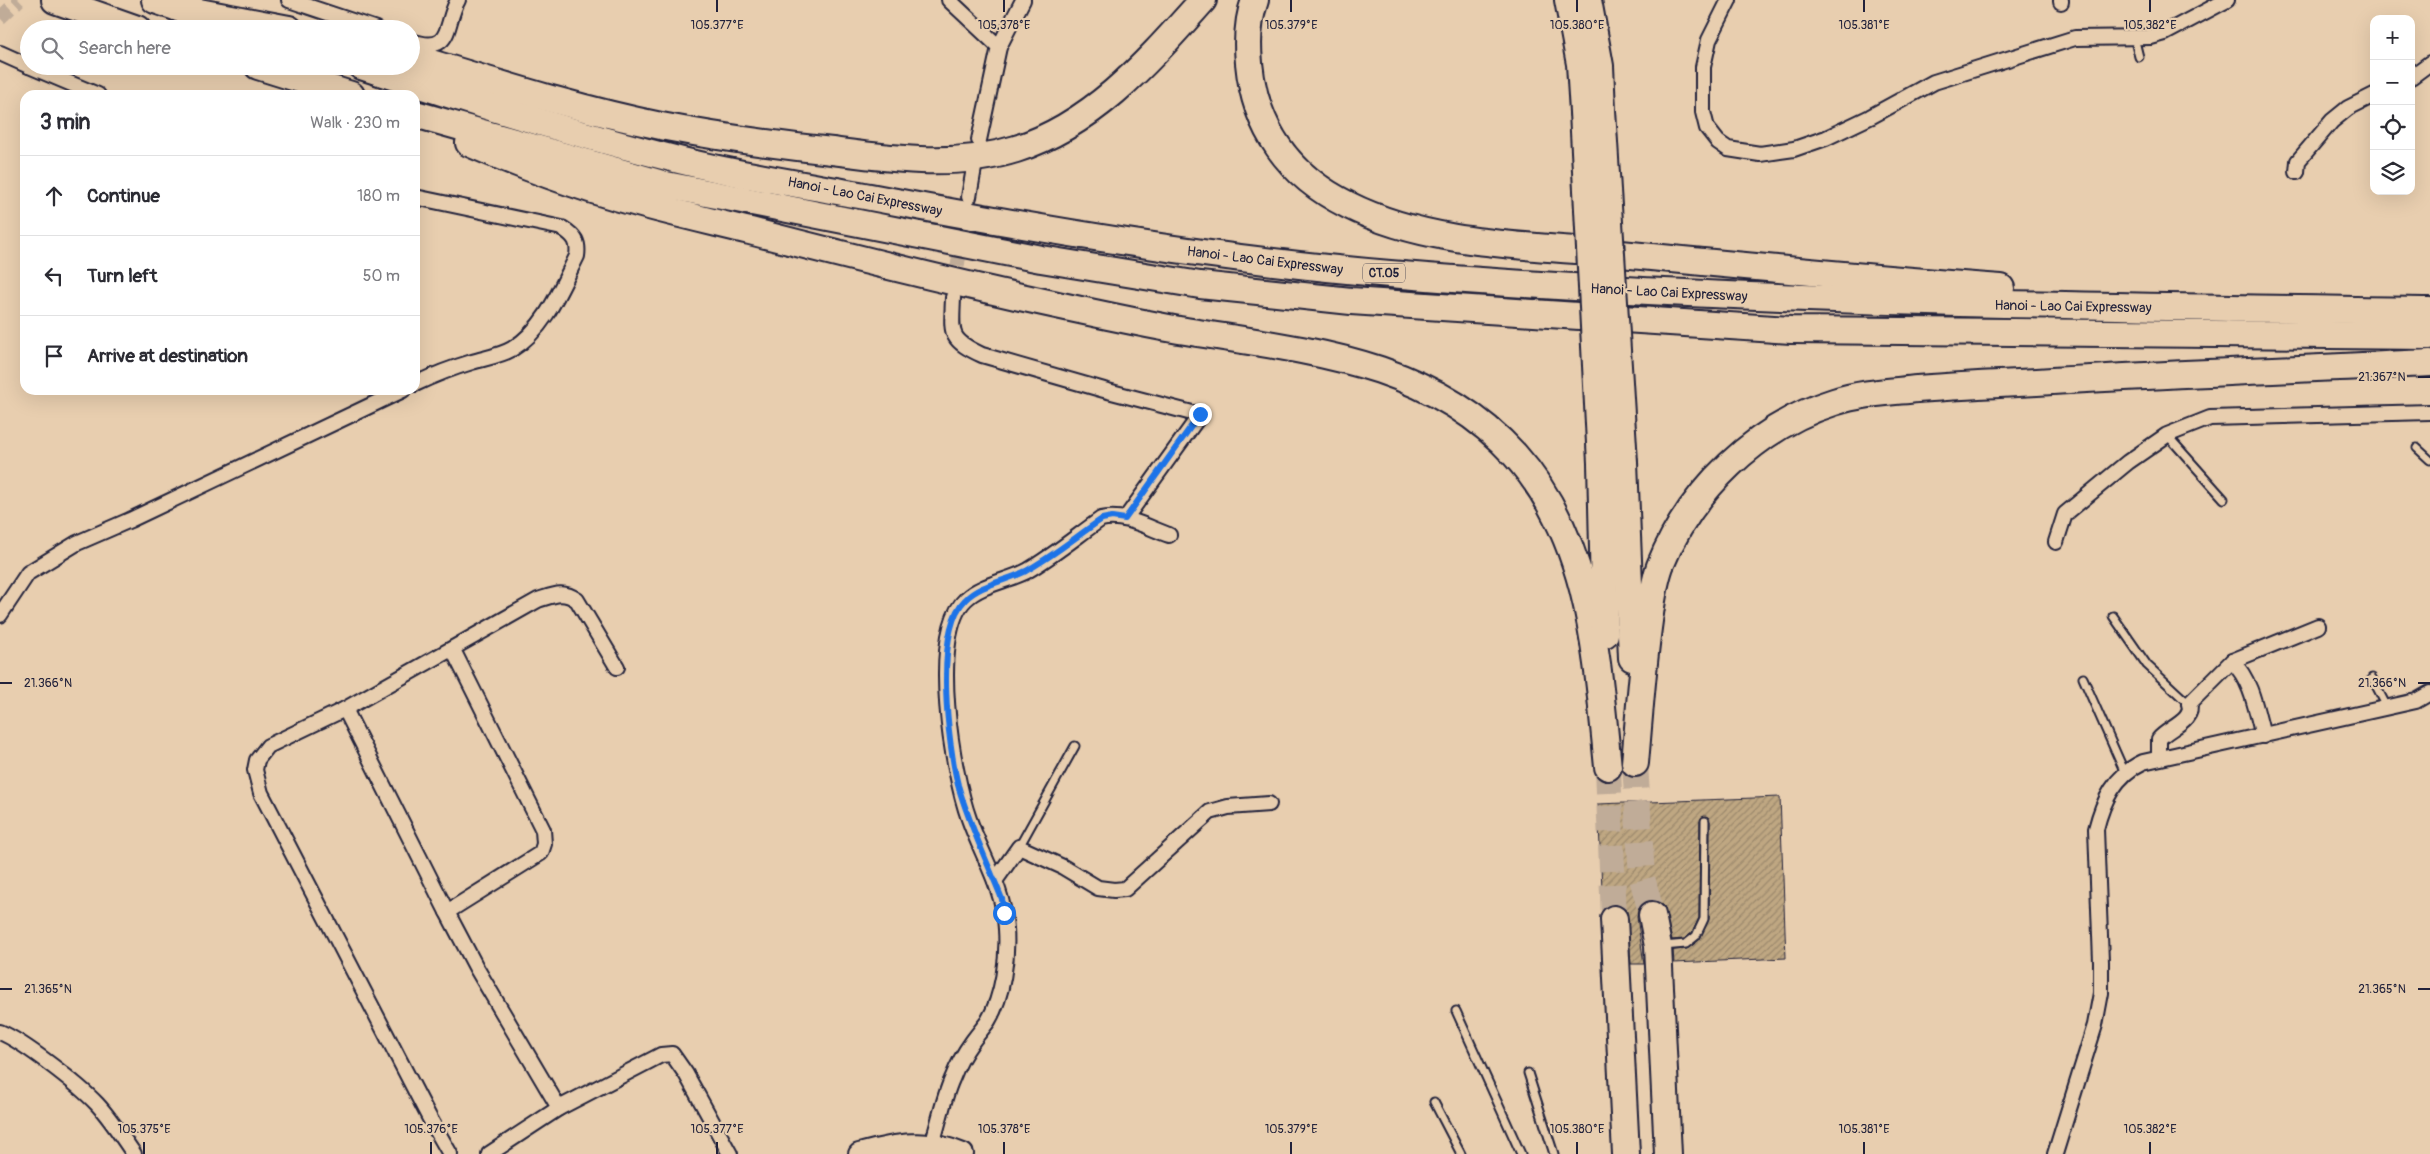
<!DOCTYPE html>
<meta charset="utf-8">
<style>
body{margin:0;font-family:Pangolin,sans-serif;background:#f7f7f7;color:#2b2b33}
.controls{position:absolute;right:15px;top:15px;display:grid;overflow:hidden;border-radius:10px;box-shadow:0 5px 20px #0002}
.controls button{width:45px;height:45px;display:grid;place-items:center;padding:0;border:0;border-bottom:1px solid #e1e1e2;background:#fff;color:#2b2b33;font:25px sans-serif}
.stop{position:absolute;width:15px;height:15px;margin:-11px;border:4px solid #1a73e8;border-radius:50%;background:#fff}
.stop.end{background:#1a73e8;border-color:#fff;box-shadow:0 1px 5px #0008}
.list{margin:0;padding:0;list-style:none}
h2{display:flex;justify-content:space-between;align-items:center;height:65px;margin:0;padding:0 20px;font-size:21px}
h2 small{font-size:16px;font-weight:400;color:#7c7c81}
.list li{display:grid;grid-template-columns:32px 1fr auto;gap:15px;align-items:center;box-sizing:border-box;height:80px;padding:0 20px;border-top:1px solid #e1e1e2}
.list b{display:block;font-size:19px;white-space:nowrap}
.list em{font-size:16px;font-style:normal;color:#7c7c81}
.icon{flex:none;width:28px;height:28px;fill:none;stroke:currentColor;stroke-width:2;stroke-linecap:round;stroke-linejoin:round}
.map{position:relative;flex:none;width:2430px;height:1154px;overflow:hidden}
.search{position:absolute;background:#fff;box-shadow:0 5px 20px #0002;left:20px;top:20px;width:400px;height:55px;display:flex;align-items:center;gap:12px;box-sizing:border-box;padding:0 18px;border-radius:28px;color:#7c7c81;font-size:19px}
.panel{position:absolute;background:#fff;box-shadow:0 5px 20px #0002;left:20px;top:90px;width:400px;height:305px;border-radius:15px}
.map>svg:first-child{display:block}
.building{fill:url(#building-hatch);stroke:#22223b}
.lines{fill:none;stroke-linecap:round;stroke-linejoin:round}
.street-tunnel{stroke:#c0ac98;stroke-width:14;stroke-dasharray:14 7;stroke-linecap:butt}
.highway-tunnel{stroke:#c0ac98;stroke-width:26;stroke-dasharray:26 13;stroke-linecap:butt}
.lane-casing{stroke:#22223b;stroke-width:11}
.street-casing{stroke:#22223b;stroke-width:18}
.secondary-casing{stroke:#22223b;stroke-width:24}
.highway-casing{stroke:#22223b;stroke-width:30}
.lane{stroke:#e8ceaf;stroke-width:7}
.street{stroke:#e8ceaf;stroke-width:14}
.secondary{stroke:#e8ceaf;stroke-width:20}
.highway{stroke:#e8ceaf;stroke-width:26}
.highway-bridge-casing{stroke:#22223b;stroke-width:30;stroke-linecap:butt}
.highway-bridge{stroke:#e8ceaf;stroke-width:26}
.route{stroke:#1a73e8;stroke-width:6}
.ticks{fill:none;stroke:#22223b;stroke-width:2}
.labels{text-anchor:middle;stroke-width:4.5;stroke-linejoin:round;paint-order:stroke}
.shield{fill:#e8ceaf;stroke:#5d565e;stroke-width:1}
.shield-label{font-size:12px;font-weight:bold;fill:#22223b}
.street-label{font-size:14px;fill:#22223b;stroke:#e8ceaf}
.ticks-label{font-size:12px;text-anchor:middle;fill:#22223b;stroke:#e8ceaf;stroke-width:4.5;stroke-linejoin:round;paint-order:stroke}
</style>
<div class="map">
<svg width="2430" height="1154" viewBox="0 0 2430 1154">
<defs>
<pattern id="building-hatch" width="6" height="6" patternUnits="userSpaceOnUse" patternTransform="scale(1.25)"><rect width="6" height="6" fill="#bfa782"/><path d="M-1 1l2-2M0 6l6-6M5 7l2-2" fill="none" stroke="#9b886c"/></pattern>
</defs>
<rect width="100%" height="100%" fill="#e8ceaf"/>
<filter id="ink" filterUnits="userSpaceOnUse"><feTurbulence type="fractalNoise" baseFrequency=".02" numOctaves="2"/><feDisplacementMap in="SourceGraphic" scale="10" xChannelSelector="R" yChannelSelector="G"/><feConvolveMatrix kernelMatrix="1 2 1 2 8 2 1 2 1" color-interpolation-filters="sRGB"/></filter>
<g filter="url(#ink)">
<polygon class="building" points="1780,797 1786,958 1674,963 1673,950 1687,949 1699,940 1709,919 1710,821 1705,816 1700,821 1699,918 1692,933 1684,939 1672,940 1664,906 1656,901 1649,900 1643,903 1638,910 1637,917 1644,964 1631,964 1627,911 1621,906 1614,904 1603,910 1598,804"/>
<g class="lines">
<g class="street-tunnel">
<polyline points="0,18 19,0"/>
<polyline points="954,287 967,209"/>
</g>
<g class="highway-tunnel">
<polyline points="1635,763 1642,878 1652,915"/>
<polyline points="1608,767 1614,919"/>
</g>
<defs>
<g id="lane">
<polyline points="2134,37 2139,57"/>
<polyline points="2167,435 2224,499"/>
<polyline points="2417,448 2430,460"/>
<polyline points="2113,616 2147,665 2189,704"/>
<polyline points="2083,678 2125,773"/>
<polyline points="2372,678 2387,707"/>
<polyline points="1019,847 1075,746"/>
<polyline points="1663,946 1686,944 1696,936 1704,919 1705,821"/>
<polyline points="1456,1011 1521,1154"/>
<polyline points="1528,1073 1554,1154"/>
<polyline points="1434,1102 1461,1154"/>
</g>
<g id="street">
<polyline points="289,0 376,29"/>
<polyline points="949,0 999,47"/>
<polyline points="1729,0 1709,40 1703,67 1703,112 1707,128 1718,142 1728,149 1760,154 1794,149 1826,138 1870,117 1934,82 2075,38 2151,37 2165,33 2227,0"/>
<polyline points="2061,2 2061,0"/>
<path d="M411 41C454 55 444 24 458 0"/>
<polyline points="0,53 29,66"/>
<polyline points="29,66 98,95"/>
<polyline points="2411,77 2430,63"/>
<polyline points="979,140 999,47 1023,0"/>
<polyline points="2297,172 2298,161 2332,121 2348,108 2374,95"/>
<path d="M415 197 562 228C575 236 579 242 577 256 560 290 545 329 512 349 500 356 485 358 472 362 452 368 434 375 415 384"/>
<polyline points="969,197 974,168"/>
<path d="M953 297C952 333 947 339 982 355L1104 390 1200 415 1125 519"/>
<polyline points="2056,542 2065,514 2128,462 2167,435 2210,418 2430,412"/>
<polyline points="0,615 28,573 77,543 130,520 403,390"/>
<polyline points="453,650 543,830 544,844 541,853 447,912 477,969 559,1108 489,1154"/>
<polyline points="345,709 447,912"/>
<path d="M2263 736C2256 710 2252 681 2232 661L2318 626"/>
<path d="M2159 758V739C2168 728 2195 720 2189 704L2232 661"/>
<polyline points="995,881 1019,847 1063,867 1098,888 1114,890 1125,889 1210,812 1228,807 1269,804"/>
<path d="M0 1032C24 1042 79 1085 97 1104 111 1119 122 1137 134 1154"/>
<polyline points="559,1108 661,1055 672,1054 686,1074 730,1154"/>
<path d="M932 1144C939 1123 943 1099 952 1079 957 1066 964 1053 972 1042 977 1035 983 1028 988 1021 1003 996 1008 957 1006 929 1004 889 982 856 969 819 953 775 928 634 966 599 982 584 1008 581 1027 571 1053 556 1077 536 1101 519 1123 513 1149 528 1169 535"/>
<path d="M450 1154 429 1117 261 793 255 770 257 760 268 746 345 709 538 600C554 595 563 590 577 600L617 667"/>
<path d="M2055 1154 2095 1025 2101 993V962L2096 829C2103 801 2115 775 2143 762L2416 701 2430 693"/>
</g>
<path id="secondary" d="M859 1154C896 1144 928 1138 963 1154"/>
<g id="highway">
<polyline points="55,0 137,29"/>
<polyline points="155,0 193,13"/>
<path d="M1255 0C1248 19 1247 42 1249 63 1255 128 1289 176 1348 205 1427 245 1524 245 1611 253 1741 266 1871 278 2001 288"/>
<polyline points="1568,0 1580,64 1583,112"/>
<polyline points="1588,0 1600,66 1602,110"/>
<polyline points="178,8 289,29"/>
<path d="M411 57C494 82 577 109 661 126 718 137 775 145 832 151 894 159 956 168 1016 149 1095 124 1150 59 1203 0"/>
<polyline points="258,66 351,95"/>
<path d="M361 66C461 99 561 130 663 156 731 174 801 184 870 197 1042 230 1215 259 1390 274 1736 303 2083 306 2430 311"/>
<polyline points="415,114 666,185 1041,259 1200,285 1351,301 1791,330 2430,336"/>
<path d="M469 143C508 160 549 176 590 189 642 206 697 218 750 231 839 254 927 276 1016 296 1070 308 1124 320 1179 330 1300 350 1427 358 1515 455 1592 541 1597 659 1608 767"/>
<polyline points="1624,462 1632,658"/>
<polyline points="1601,463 1605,634"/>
<path d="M1635 763C1639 718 1642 673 1648 628 1651 607 1653 586 1660 566 1690 491 1757 426 1834 402 1861 393 1889 392 1917 389 1957 386 1997 384 2037 382 2168 374 2299 369 2430 363"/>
<polyline points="1652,915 1658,946 1668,1154"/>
<polyline points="1614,919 1626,1154"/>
</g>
</defs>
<use href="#lane" class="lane-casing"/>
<use href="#street" class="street-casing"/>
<use href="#secondary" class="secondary-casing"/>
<use href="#highway" class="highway-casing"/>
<use href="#lane" class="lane"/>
<use href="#street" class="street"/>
<use href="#secondary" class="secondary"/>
<use href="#highway" class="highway"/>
<defs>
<g id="highway-bridge">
<polyline points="1602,110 1624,462"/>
<polyline points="1583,112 1601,463"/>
</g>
</defs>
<use href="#highway-bridge" class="highway-bridge-casing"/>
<use href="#highway-bridge" class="highway-bridge"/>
</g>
</g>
<g class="lines" filter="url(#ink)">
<path class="route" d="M1004 913 1002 899C987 861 969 824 958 785 948 745 934 630 965 600 980 584 1007 581 1026 571 1053 556 1077 536 1102 519L1112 517 1125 519 1200 414"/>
</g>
<path class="ticks" d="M717 0V12M1004 0V12M1291 0V12M1577 0V12M1864 0V12M2150 0V12M2418 377H2430M0 683H12M2418 683H2430M0 989H12M2418 989H2430M144 1142V1154M431 1142V1154M717 1142V1154M1004 1142V1154M1291 1142V1154M1577 1142V1154M1864 1142V1154M2150 1142V1154"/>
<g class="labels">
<rect class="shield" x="1363" y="263.5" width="42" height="19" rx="4"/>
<g class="shield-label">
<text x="1384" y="277">CT.05</text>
</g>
<g class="street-label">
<text transform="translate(865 196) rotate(11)" y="5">Hanoi - Lao Cai Expressway</text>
<text transform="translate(1265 260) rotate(7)" y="5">Hanoi - Lao Cai Expressway</text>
<text transform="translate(1669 292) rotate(3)" y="5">Hanoi - Lao Cai Expressway</text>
<text transform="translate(2073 306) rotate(1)" y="5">Hanoi - Lao Cai Expressway</text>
</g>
</g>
<g class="ticks-label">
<text x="717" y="29">105.377°E</text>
<text x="1004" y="29">105.378°E</text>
<text x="1291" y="29">105.379°E</text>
<text x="1577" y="29">105.380°E</text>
<text x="1864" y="29">105.381°E</text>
<text x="2150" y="29">105.382°E</text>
<text x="2382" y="381">21.367°N</text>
<text x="48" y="687">21.366°N</text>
<text x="2382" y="687">21.366°N</text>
<text x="48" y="993">21.365°N</text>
<text x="2382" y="993">21.365°N</text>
<text x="144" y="1133">105.375°E</text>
<text x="431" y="1133">105.376°E</text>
<text x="717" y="1133">105.377°E</text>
<text x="1004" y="1133">105.378°E</text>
<text x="1291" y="1133">105.379°E</text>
<text x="1577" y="1133">105.380°E</text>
<text x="1864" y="1133">105.381°E</text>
<text x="2150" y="1133">105.382°E</text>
</g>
</svg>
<div class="controls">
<button>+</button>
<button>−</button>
<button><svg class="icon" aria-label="locate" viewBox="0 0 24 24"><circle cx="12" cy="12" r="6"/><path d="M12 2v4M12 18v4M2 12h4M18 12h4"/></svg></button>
<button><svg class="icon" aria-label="layers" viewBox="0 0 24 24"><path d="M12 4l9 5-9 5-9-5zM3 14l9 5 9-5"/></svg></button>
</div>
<div class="stop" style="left:1004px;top:913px"></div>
<div class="stop end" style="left:1200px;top:414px"></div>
<div class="search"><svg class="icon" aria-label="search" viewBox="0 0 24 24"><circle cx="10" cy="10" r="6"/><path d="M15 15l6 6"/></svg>Search here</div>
<section class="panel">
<h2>3 min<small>Walk · 230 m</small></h2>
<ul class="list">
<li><svg class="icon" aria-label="ahead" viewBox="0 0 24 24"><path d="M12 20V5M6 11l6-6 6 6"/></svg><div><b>Continue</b></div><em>180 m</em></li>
<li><svg class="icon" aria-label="left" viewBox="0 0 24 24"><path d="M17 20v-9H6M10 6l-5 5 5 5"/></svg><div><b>Turn left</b></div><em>50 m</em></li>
<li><svg class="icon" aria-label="arrive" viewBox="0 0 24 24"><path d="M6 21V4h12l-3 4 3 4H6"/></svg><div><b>Arrive at destination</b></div></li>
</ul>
</section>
</div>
